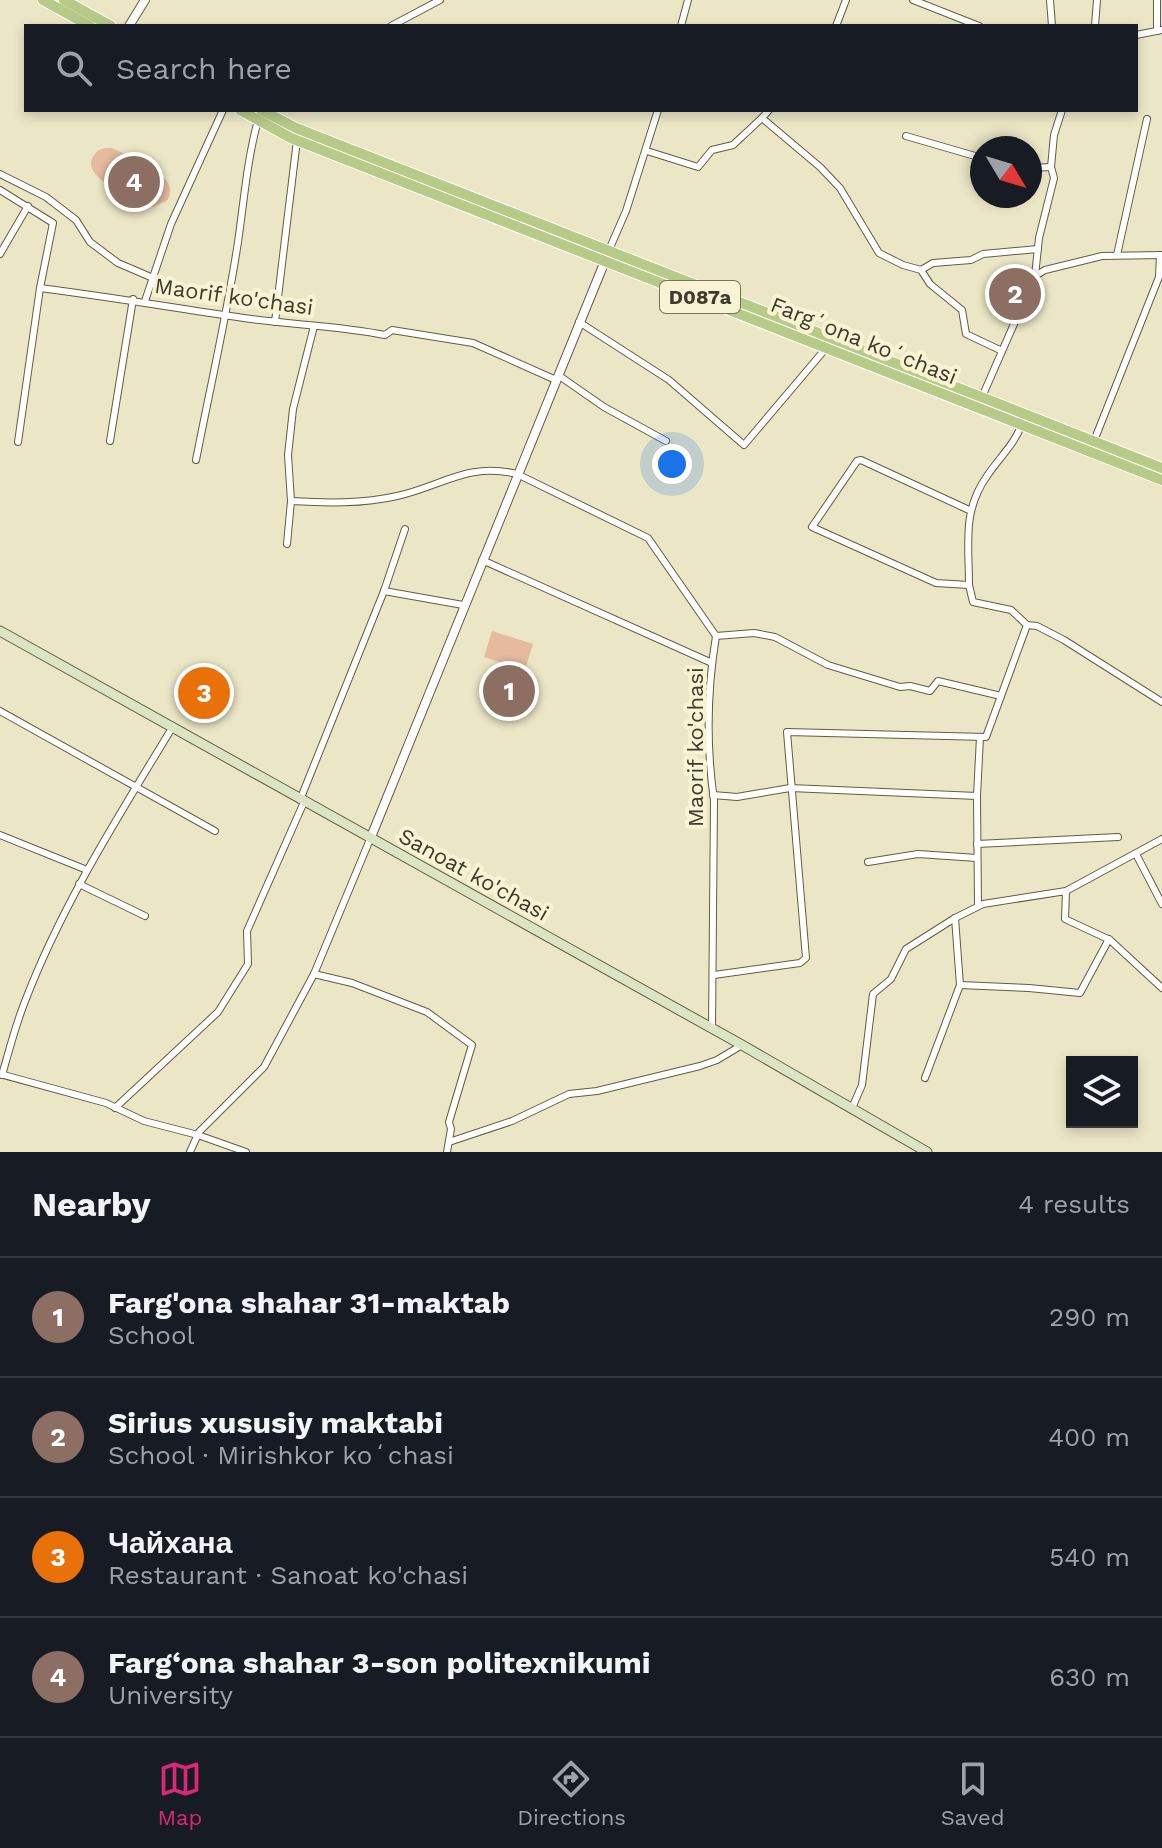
<!DOCTYPE html>
<meta charset="utf-8">
<style>
body{margin:0;font-family:"Work Sans",sans-serif;background:#242831;color:#f1f3f6}
.controls{position:absolute;right:24px;bottom:24px;display:grid;overflow:hidden;border-radius:0px;box-shadow:0 4px 12px #0003}
.controls button{width:72px;height:72px;display:grid;place-items:center;padding:0;border:0;border-bottom:2px solid #363941;background:#171b24;color:#f1f3f6;font:40px sans-serif}
.compass{position:absolute;left:970px;top:136px;width:72px;height:72px;border-radius:50%;background:#171b24;box-shadow:0 4px 12px #0003;rotate:128deg}
.you{position:absolute;left:672px;top:464px;width:28px;height:28px;margin:-20px;border:6px solid #fff;border-radius:50%;background:#1a73e8;box-shadow:0 0 0 12px #1a73e833}
.badge{display:grid;place-items:center;width:52px;height:52px;border-radius:50%;background:#db2777;color:#fff;font-size:26px;font-weight:700}
.pin{position:absolute;translate:-50% -50%;border:4px solid #fff;box-shadow:0 2px 8px #0006}
.list{margin:0;padding:0;list-style:none}
h2{display:flex;justify-content:space-between;align-items:center;height:104px;margin:0;padding:0 32px;font-size:34px}
h2 small{font-size:26px;font-weight:400;color:#9ea1a6}
.list li{display:grid;grid-template-columns:52px 1fr auto;gap:24px;align-items:center;box-sizing:border-box;height:120px;padding:0 32px;border-top:2px solid #363941}
.list b{display:block;font-size:30px;white-space:nowrap}
.list p{margin:0;font-size:26px;white-space:nowrap;color:#9ea1a6}
.list em{font-size:26px;font-style:normal;color:#9ea1a6}
.icon{flex:none;width:44px;height:44px;fill:none;stroke:currentColor;stroke-width:2;stroke-linecap:round;stroke-linejoin:round}
.map{position:relative;flex:none;width:1162px;height:1152px;overflow:hidden}
.search{position:absolute;background:#171b24;box-shadow:0 4px 12px #0003;left:24px;right:24px;top:24px;height:88px;display:flex;align-items:center;gap:20px;box-sizing:border-box;padding:0 28px;border-radius:0px;color:#9ea1a6;font-size:30px}
.sheet{height:584px;background:#171b24}
nav{display:flex;justify-content:space-around;align-items:center;box-sizing:border-box;height:112px;border-top:2px solid #363941;background:#171b24;font-size:22px;color:#9ea1a6}
nav a{display:grid;justify-items:center;gap:4px}
nav .on{color:#db2777}
.map>svg:first-child{display:block}
.green{fill:#e5ba9e}
.lines{fill:none;stroke-linecap:round;stroke-linejoin:round}
.minor-casing{stroke:#615d41;stroke-width:8}
.tertiary-casing{stroke:#615d41;stroke-width:10}
.secondary-casing{stroke:#615d41;stroke-width:11}
.primary-casing{stroke:#fff;stroke-width:12}
.minor{stroke:#fff;stroke-width:6}
.tertiary{stroke:#fff;stroke-width:8}
.secondary{stroke:#dbe5c3;stroke-width:9}
.primary{stroke:#b7ca88;stroke-width:10}
.labels{text-anchor:middle;stroke-width:8;stroke-linejoin:round;paint-order:stroke}
.shield{fill:#f8f4d3;stroke:#757260;stroke-width:2}
.shield-label{font-size:20px;font-weight:bold;fill:#3d3b2e}
.street-label{font-size:22px;fill:#3d3b2e;stroke:#f8f4d3}
</style>
<div class="map">
<svg width="1162" height="1152" viewBox="0 0 1162 1152">
<rect width="100%" height="100%" fill="#ebe7c6"/>
<g class="green">
<path d="M112 148C131 158 181 173 168 200L153 207C136 201 75 176 95 154 99 148 105 148 112 148Z"/>
<polygon points="492,631 533,644 525,670 484,657"/>
</g>
<g class="lines">
<defs>
<g id="minor">
<polyline points="913,0 979,26"/>
<polyline points="1050,0 1052,26"/>
<polyline points="391,26 440,0"/>
<polyline points="681,26 688,0"/>
<polyline points="836,26 846,0"/>
<polyline points="1095,26 1097,0"/>
<polyline points="1157,31 1157,0"/>
<polyline points="1136,35 1162,30"/>
<polyline points="769,110 762,118 820,167 840,188 879,253 903,265 921,270 933,263 971,260 983,254 1038,249"/>
<polyline points="906,136 982,158"/>
<polyline points="647,151 698,167 712,150 733,145 762,118"/>
<polyline points="1030,168 1051,167"/>
<polyline points="0,174 46,197 76,220 90,242 118,263 153,278"/>
<polyline points="0,190 53,223 40,288 18,442"/>
<polyline points="609,250 626,211 658,110"/>
<polyline points="0,254 28,206"/>
<polyline points="1117,255 1147,119"/>
<polyline points="921,270 930,284 962,310 966,334 1000,350"/>
<polyline points="1035,276 1045,270 1102,256 1162,255"/>
<path d="M40 288C111 297 181 309 251 319 296 325 341 326 385 335L392 330 473 343 556 380"/>
<polyline points="145,301 171,224 223,110"/>
<polyline points="275,322 297,140"/>
<polyline points="579,322 669,380 744,445 827,347"/>
<polyline points="558,375 604,407 666,441"/>
<polyline points="982,397 1035,276 1039,238 1054,178 1051,167 1054,135 1062,110"/>
<polyline points="110,441 133,299"/>
<polyline points="1094,441 1159,277 1160,255"/>
<path d="M196 460C210 388 227 315 238 242 244 201 247 160 258 120"/>
<path d="M291 501C325 503 363 504 397 496 442 486 468 462 517 474L648 538 716 636C707 691 706 745 714 800L712 1029"/>
<path d="M969 510 861 460 857 461 812 527 936 583 969 585C969 545 962 511 987 476 999 458 1014 445 1022 424"/>
<polyline points="287,544 291,501 288,455 293,409 314,326"/>
<polyline points="482,560 712,663"/>
<polyline points="384,591 463,605"/>
<polyline points="1027,625 1037,626 1064,640 1162,702"/>
<polyline points="716,636 754,633 775,637 828,665 900,687 910,686 930,691 938,681 1001,696"/>
<polyline points="0,711 215,831"/>
<polyline points="713,795 737,797 790,788 977,796 980,737"/>
<polyline points="977,796 978,906"/>
<polyline points="300,800 384,591 405,529"/>
<polyline points="0,835 87,870"/>
<polyline points="977,844 1118,837"/>
<polyline points="1136,854 1162,904"/>
<polyline points="868,862 918,854 977,858"/>
<polyline points="79,884 145,916"/>
<polyline points="1066,891 1162,839"/>
<polyline points="314,974 352,983 427,1012 472,1045 449,1122 451,1129 447,1152"/>
<polyline points="714,975 800,963 806,958 787,732 986,737 1027,625 1011,610 973,602 969,585"/>
<polyline points="960,985 1029,988 1080,993 1109,939"/>
<polyline points="0,1074 106,1103 144,1121 198,1135 246,1152"/>
<path d="M2 1075C9 1051 15 1027 24 1004 61 906 118 817 172 728"/>
<polyline points="925,1078 960,985 955,918"/>
<polyline points="115,1108 218,1012 248,964 247,931 304,802"/>
<polyline points="852,1108 862,1085 873,994 891,979 906,949 955,918 983,904 1066,891 1065,919 1110,940 1162,988"/>
<polyline points="449,1142 512,1121 569,1094 597,1091 700,1066 717,1060 742,1045"/>
<polyline points="190,1152 199,1132 264,1067 314,974 371,837"/>
</g>
<g id="tertiary">
<polyline points="129,26 145,0"/>
<polyline points="371,837 607,256"/>
</g>
<polyline id="secondary" points="0,631 742,1045 927,1152"/>
<g id="primary">
<polyline points="43,0 90,26"/>
<polyline points="64,0 111,26"/>
<polyline points="240,110 291,138 1162,480"/>
<polyline points="261,110 296,128 1162,468"/>
</g>
</defs>
<use href="#minor" class="minor-casing"/>
<use href="#tertiary" class="tertiary-casing"/>
<use href="#secondary" class="secondary-casing"/>
<use href="#primary" class="primary-casing"/>
<use href="#minor" class="minor"/>
<use href="#tertiary" class="tertiary"/>
<use href="#secondary" class="secondary"/>
<use href="#primary" class="primary"/>
</g>
<g class="labels">
<rect class="shield" x="660" y="281" width="80" height="32" rx="6"/>
<g class="shield-label">
<text x="700" y="304">D087a</text>
</g>
<g class="street-label">
<text transform="translate(234 296) rotate(8)" y="8">Maorif ko'chasi</text>
<text transform="translate(864 340) rotate(22)" y="8">Fargʻona koʻchasi</text>
<text transform="translate(695 747) rotate(-90)" y="8">Maorif ko'chasi</text>
<text transform="translate(474 874) rotate(29)" y="8">Sanoat ko'chasi</text>
</g>
</g>
</svg>
<div class="controls">
<button><svg class="icon" aria-label="layers" viewBox="0 0 24 24"><path d="M12 4l9 5-9 5-9-5zM3 14l9 5 9-5"/></svg></button>
</div>
<svg class="compass" viewBox="-18 -18 36 36"><path d="M0-13l5 13h-10z" fill="#e53935"/><path d="M0 13l5-13h-10z" fill="#9ea1a6"/></svg>
<div class="you"></div>
<div class="pin badge" style="left:509px;top:691px;background:#8d6e63">1</div>
<div class="pin badge" style="left:1015px;top:294px;background:#8d6e63">2</div>
<div class="pin badge" style="left:204px;top:693px;background:#e8710a">3</div>
<div class="pin badge" style="left:134px;top:182px;background:#8d6e63">4</div>
<div class="search"><svg class="icon" aria-label="search" viewBox="0 0 24 24"><circle cx="10" cy="10" r="6"/><path d="M15 15l6 6"/></svg>Search here</div>
</div>
<section class="sheet">
<h2>Nearby<small>4 results</small></h2>
<ul class="list">
<li><span class="badge" style="background:#8d6e63">1</span><div><b>Farg'ona shahar 31-maktab</b><p>School</p></div><em>290 m</em></li>
<li><span class="badge" style="background:#8d6e63">2</span><div><b>Sirius xususiy maktabi</b><p>School · Mirishkor koʻchasi</p></div><em>400 m</em></li>
<li><span class="badge" style="background:#e8710a">3</span><div><b>Чайхана</b><p>Restaurant · Sanoat ko'chasi</p></div><em>540 m</em></li>
<li><span class="badge" style="background:#8d6e63">4</span><div><b>Farg‘ona shahar 3-son politexnikumi</b><p>University</p></div><em>630 m</em></li>
</ul>
</section>
<nav>
<a class="on"><svg class="icon" aria-label="map" viewBox="0 0 24 24"><path d="M3 6l6-2 6 2 6-2v14l-6 2-6-2-6 2zM9 4v14M15 6v14"/></svg>Map</a>
<a><svg class="icon" aria-label="directions" viewBox="0 0 24 24"><path d="M12 3l9 9-9 9-9-9zM9 14v-3h6M13 9l2 2-2 2"/></svg>Directions</a>
<a><svg class="icon" aria-label="saved" viewBox="0 0 24 24"><path d="M7 4h10v16l-5-4-5 4z"/></svg>Saved</a>
</nav>
